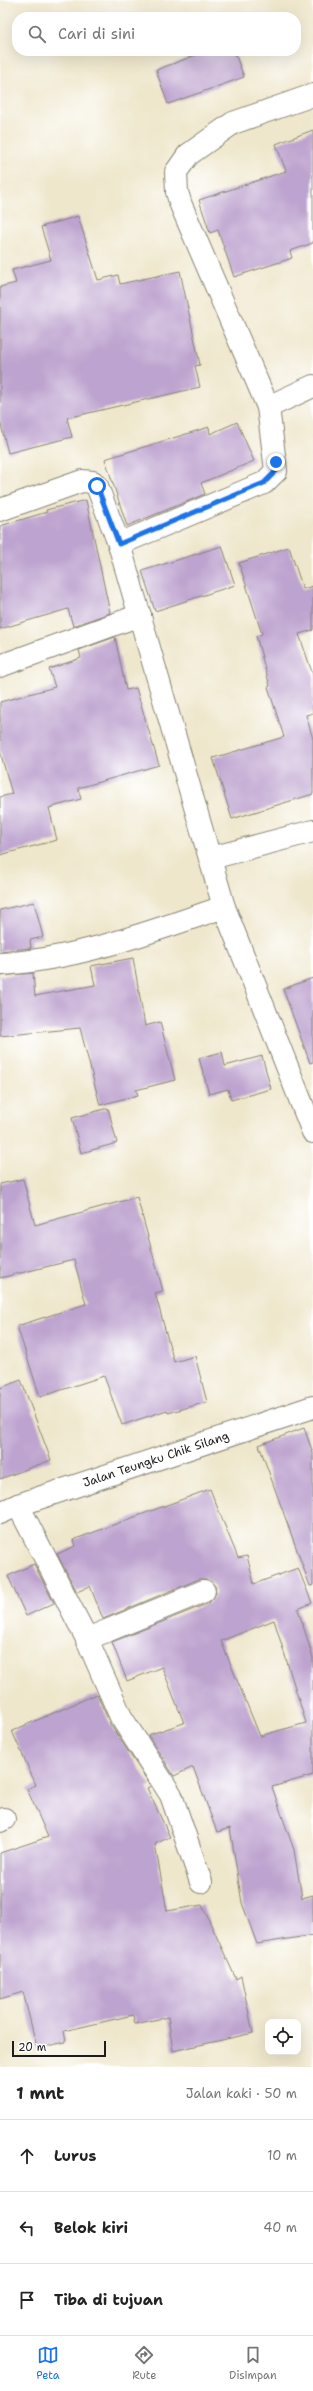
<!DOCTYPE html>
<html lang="id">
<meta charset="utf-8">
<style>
body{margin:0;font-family:"Shantell Sans",sans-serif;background:#f2f2f2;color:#222}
.controls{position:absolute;right:12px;bottom:12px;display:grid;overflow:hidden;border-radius:8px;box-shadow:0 4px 16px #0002}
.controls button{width:36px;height:36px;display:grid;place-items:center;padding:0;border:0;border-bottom:1px solid #e0e0e0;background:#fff;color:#222;font:20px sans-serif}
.scale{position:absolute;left:12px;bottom:10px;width:94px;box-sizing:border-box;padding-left:4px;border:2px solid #1c1c1c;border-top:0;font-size:11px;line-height:14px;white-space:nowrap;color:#1c1c1c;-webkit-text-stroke:3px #fff;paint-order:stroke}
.stop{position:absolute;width:12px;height:12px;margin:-9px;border:3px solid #1a73e8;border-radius:50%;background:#fff}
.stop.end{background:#1a73e8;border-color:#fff;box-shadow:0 1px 4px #0008}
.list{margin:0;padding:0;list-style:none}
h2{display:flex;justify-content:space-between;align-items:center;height:52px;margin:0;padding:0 16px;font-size:17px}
h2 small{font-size:13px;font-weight:400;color:#767676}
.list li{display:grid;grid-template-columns:26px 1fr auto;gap:12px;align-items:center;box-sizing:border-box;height:72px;padding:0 16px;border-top:1px solid #e0e0e0}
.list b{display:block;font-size:15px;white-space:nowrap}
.list em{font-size:13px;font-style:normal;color:#767676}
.icon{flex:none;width:22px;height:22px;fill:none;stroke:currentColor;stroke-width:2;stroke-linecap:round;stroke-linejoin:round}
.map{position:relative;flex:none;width:313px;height:2067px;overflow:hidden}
.search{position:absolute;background:#fff;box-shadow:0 4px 16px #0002;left:12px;right:12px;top:12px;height:44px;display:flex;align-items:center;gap:10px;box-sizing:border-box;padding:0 14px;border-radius:16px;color:#767676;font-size:15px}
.sheet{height:268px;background:#fff}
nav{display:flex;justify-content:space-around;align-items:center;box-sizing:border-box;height:56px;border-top:1px solid #e0e0e0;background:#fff;font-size:11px;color:#767676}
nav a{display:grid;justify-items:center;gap:2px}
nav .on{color:#1a73e8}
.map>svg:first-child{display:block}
.building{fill:#bda3cf;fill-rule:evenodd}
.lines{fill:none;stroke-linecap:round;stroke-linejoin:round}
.street-casing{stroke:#868274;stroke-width:24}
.secondary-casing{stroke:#868274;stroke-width:24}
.street{stroke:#fff;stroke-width:22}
.secondary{stroke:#fff;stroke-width:22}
.route{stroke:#1a73e8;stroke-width:5}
.labels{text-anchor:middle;stroke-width:3.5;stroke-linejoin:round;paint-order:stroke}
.street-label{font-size:12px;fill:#1c1c1c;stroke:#fff}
</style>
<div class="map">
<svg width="313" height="2067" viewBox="0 0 313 2067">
<rect width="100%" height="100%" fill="#fff"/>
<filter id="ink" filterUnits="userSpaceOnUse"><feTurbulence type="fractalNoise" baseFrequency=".025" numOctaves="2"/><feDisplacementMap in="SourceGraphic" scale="8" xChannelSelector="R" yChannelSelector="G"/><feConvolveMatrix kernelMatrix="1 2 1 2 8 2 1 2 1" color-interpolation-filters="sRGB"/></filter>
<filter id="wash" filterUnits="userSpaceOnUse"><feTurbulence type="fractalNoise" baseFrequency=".012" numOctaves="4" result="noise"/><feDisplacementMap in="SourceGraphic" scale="16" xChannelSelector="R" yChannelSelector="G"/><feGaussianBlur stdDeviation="0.9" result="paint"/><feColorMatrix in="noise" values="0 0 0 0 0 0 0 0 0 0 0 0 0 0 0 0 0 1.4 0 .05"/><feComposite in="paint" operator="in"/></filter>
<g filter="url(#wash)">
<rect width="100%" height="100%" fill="#efe7cc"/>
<g id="blocks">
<g class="building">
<polygon points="207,51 234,51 244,77 168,104 156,70"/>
<polygon points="313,130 313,243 290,251 292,258 234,277 218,230 210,233 199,200 286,171 276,144"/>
<polygon points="78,216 98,280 118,275 120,284 180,271 200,365 195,366 200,387 67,418 72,437 8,453 0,421 0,287 16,283 12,270 51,260 41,227"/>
<polygon points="237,422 254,461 201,483 205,494 127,526 105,459 209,427 210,434"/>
<polygon points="86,500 110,613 73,626 68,609 0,629 0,526 47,512 46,510"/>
<polygon points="222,546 235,585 155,611 142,571"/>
<polygon points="289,547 303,589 313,586 313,630 299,634 313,675 313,713 306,715 313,739 313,794 232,819 213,758 284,737 268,687 270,686 256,636 262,634 239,563"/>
<polygon points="115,637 126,690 136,688 159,765 78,788 81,799 49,808 57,840 0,855 0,797 12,794 0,751 0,702 55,687 49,669 81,658 79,650"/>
<polygon points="34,902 43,937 30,940 31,948 0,951 0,910"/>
<polygon points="133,958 145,1026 160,1022 175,1080 136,1090 138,1095 100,1105 80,1028 0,1036 0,976 33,973 35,996 95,985 91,966"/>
<polygon points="313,978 313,1062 310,1063 283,989"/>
<polygon points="222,1052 225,1066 262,1056 271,1089 231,1100 228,1089 209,1094 199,1058"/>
<polygon points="108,1108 117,1143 81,1153 72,1118"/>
<polygon points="23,1179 35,1225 137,1197 163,1291 155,1293 174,1362 195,1356 207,1402 168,1413 167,1410 122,1425 104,1376 40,1397 17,1326 86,1304 74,1260 0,1278 0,1184"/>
<polygon points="21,1380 51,1460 0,1479 0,1388"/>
<polygon points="304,1428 313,1453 313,1585 310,1586 259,1445"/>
<path d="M210 1489 238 1558 247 1556 254 1584 298 1568 312 1603 298 1609 313 1658V1775L272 1787 294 1850 302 1898 313 1895V1935L257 1944 242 1903 230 1828 217 1832 193 1767 174 1776 148 1735 184 1723 162 1667 127 1681 112 1642 209 1603 216 1593 215 1586 206 1579H199L103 1619 90 1586 77 1592 57 1554 75 1546 73 1540ZM274 1620 306 1723 260 1736 221 1641Z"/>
<polygon points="34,1564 54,1603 26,1616 8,1576"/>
<polygon points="97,1694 110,1724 151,1786 147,1788 170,1837 155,1844 167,1911 202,1905 236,1979 241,1976 253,2033 173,2051 168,2017 135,2024 133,2015 64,2031 66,2042 37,2048 23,1992 0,1999 0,1853 48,1837 27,1789 36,1785 12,1731"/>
</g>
</g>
</g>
<g filter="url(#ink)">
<use href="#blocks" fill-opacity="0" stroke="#868274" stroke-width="1"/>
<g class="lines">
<defs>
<g id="street">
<polyline points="268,407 313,386"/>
<polyline points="0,510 82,481 93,482 97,486 119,544 224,907 313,1132"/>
<polyline points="119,544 264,483 276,471 268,407 181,205 177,192 176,172 188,155 233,123 313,95"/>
<polyline points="0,666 140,615"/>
<polyline points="211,858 313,831"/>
<path d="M0 964C77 960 152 931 224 907"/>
<polyline points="18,1505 87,1639 121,1717 171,1795 201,1882"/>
<polyline points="87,1639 204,1591"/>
<polyline points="0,1821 4,1819"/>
</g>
<g id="secondary">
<path id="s1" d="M0 1513 18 1505 313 1407"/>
</g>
</defs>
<use href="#street" class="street-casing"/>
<use href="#secondary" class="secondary-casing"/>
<use href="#street" class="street"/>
<use href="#secondary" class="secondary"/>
</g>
</g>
<g class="lines" filter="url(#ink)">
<polyline class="route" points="97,486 119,544 264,483 276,471 276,462"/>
</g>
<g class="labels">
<g class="street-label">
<text dy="4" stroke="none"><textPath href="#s1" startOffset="165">Jalan Teungku Chik Silang</textPath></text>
</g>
</g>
</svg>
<div class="controls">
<button><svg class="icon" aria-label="locate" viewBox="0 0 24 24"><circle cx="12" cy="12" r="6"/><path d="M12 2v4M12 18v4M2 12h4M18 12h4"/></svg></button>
</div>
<div class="scale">20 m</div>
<div class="stop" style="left:97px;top:486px"></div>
<div class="stop end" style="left:276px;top:462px"></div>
<div class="search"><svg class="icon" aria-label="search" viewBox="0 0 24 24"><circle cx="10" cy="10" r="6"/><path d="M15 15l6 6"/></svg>Cari di sini</div>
</div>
<section class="sheet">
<h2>1 mnt<small>Jalan kaki · 50 m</small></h2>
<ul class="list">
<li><svg class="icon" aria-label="ahead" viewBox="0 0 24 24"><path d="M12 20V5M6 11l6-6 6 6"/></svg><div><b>Lurus</b></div><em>10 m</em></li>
<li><svg class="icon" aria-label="left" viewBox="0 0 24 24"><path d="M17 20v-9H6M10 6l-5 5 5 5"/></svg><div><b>Belok kiri</b></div><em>40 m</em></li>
<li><svg class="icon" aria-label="arrive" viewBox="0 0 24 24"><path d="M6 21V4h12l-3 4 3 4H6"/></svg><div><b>Tiba di tujuan</b></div></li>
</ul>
</section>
<nav>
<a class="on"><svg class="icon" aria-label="map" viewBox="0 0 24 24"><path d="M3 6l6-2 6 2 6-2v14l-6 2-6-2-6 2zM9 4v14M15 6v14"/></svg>Peta</a>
<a><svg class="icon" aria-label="directions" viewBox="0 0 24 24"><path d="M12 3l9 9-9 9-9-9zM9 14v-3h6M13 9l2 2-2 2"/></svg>Rute</a>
<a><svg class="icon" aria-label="saved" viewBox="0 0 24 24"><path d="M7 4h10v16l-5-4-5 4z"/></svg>Disimpan</a>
</nav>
